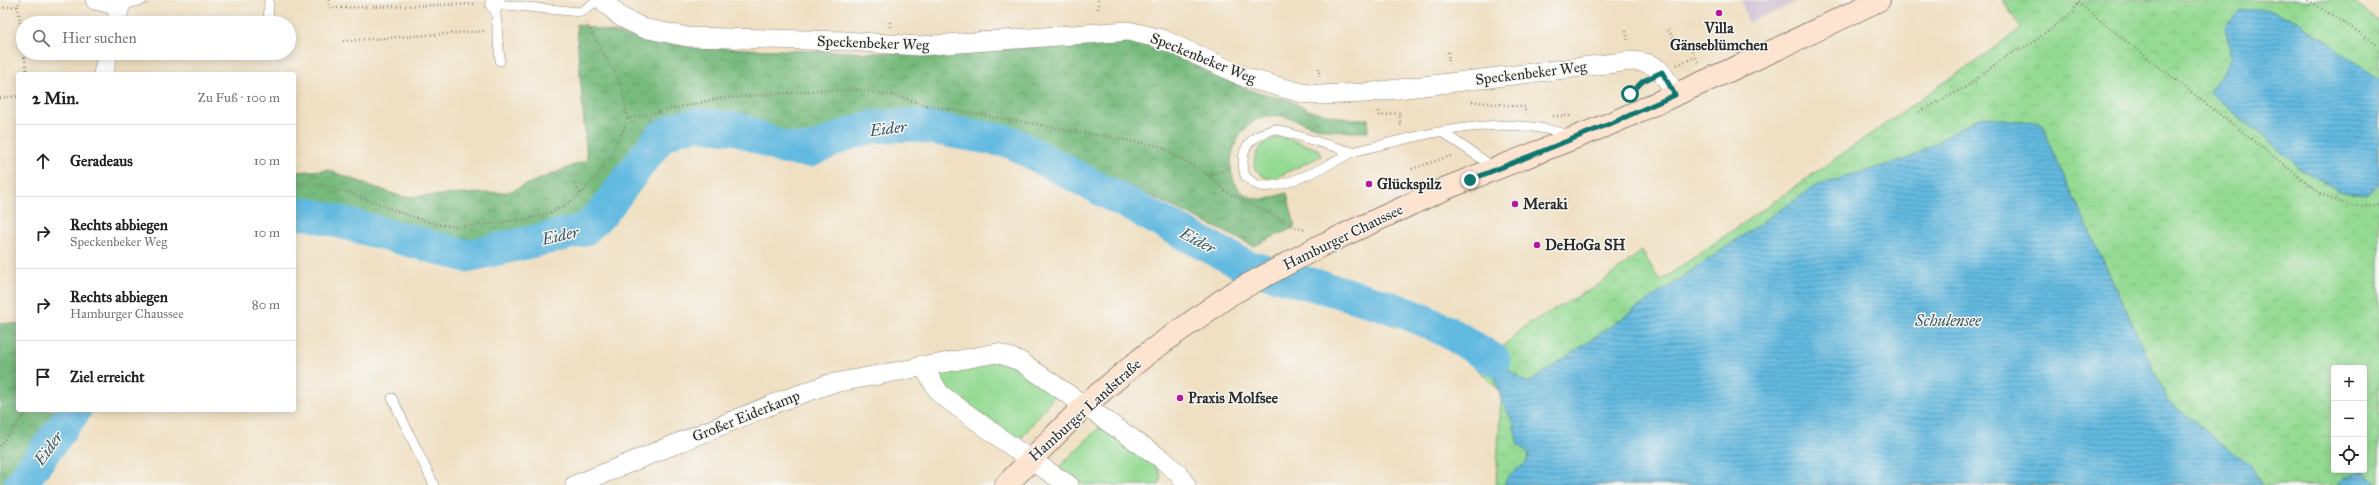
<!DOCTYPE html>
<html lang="de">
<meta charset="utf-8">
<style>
body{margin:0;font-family:"IM FELL Great Primer",serif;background:#f6f6f6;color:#202124}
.controls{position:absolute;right:12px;bottom:12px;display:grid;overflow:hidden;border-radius:4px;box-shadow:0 2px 10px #0003}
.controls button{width:36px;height:36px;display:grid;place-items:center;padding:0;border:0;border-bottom:1px solid #e0e0e0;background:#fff;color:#202124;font:20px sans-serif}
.stop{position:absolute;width:12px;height:12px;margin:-9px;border:3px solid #0f766e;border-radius:50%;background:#fff}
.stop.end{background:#0f766e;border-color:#fff;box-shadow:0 1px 4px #0008}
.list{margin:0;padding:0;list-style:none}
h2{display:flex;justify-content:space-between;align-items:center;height:52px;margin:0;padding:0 16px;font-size:17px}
h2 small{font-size:13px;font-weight:400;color:#757577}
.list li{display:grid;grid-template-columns:26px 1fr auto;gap:12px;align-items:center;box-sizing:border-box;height:72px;padding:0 16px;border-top:1px solid #e0e0e0}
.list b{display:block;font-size:15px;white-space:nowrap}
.list p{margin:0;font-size:13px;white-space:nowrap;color:#757577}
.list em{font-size:13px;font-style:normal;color:#757577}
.icon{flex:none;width:22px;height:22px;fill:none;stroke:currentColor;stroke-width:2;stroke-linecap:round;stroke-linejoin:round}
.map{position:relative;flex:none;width:2379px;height:485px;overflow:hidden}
.search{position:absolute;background:#fff;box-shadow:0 2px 10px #0003;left:16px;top:16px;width:280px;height:44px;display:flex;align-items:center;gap:10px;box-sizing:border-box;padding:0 14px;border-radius:22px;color:#757577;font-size:15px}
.panel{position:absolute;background:#fff;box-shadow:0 2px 10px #0003;left:16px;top:72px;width:280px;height:340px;border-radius:4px}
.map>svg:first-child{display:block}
.industrial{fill:#cdbed2}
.grass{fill:#94da93;stroke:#60825f}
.forest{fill:url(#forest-crowns);stroke:#517254}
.park{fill:url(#park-crowns);stroke:#60825f;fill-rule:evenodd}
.water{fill:url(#water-rules);stroke:#477286}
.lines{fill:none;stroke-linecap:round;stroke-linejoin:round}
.river{stroke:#63bae0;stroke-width:33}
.service-casing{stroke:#8e8677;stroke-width:10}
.minor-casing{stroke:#8e8677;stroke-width:20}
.secondary-casing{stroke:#8e8677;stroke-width:24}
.path{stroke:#8e8677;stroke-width:2.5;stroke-dasharray:1 3;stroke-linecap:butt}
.service{stroke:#fff;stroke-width:9}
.minor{stroke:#fff;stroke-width:19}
.secondary{stroke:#fde4d1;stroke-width:22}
.route{stroke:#0f766e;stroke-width:5}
.poi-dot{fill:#b5179e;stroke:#f6f6f2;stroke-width:1.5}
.labels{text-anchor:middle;stroke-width:3;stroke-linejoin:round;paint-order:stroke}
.poi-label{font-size:15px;font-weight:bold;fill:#2b2b2b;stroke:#f6f6f2;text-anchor:start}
.street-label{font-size:15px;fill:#2b2b2b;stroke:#f6f6f2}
.water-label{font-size:16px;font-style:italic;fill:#3c5661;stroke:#f6f6f2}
</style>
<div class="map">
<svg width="2379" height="485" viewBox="0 0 2379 485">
<defs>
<pattern id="forest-crowns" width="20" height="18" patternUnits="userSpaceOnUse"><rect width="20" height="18" fill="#77ba7d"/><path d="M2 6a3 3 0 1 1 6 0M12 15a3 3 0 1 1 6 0" fill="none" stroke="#629767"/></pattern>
<pattern id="park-crowns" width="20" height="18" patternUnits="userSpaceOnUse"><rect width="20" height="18" fill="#94da93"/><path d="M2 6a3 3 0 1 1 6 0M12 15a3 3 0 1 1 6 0" fill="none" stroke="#80bb7f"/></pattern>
<pattern id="water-rules" width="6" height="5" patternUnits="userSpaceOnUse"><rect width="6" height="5" fill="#63bae0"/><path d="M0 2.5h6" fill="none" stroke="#5297b6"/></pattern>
</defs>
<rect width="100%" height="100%" fill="#f6f6f2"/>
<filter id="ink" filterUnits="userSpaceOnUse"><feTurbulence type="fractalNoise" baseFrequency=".025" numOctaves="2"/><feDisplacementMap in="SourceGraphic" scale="8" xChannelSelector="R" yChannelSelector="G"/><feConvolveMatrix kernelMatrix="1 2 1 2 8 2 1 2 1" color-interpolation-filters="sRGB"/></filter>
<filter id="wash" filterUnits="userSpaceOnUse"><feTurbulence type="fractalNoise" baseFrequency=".012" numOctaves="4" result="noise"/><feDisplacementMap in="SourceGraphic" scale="16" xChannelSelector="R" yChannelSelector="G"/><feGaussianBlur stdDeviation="0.9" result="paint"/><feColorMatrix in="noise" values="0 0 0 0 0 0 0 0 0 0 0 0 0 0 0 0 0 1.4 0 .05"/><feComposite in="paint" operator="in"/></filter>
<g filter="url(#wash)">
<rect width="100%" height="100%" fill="#f0e0c3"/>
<polygon class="industrial" points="1741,0 1802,0 1748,23"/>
<g class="grass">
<path d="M1282 137 1318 149 1321 156 1275 178H1265L1255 169C1252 150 1264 139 1282 137Z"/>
<polygon points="988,360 1012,364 1055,395 1019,441 939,384 940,376 945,368"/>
<polygon points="1099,427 1156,466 1161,476 1159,485 1084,485 1058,468"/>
</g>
<g class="forest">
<path d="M576 24 662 44 744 49 918 54 999 50 1104 40 1134 42 1159 47 1222 79 1253 91 1288 100 1309 110 1347 119H1368V132C1352 132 1336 132 1320 128 1301 124 1284 111 1264 117 1224 128 1215 202 1267 199 1273 198 1281 194 1287 193L1295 227 1254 246 1016 131 879 113 811 140 785 135 741 116 703 111 676 118 646 131 589 213 521 236 470 242 436 236 318 203 294 202V172L328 170 402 197 508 192 587 160Z"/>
<polygon points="0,323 18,324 18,410 62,410 8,485 0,485"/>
</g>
<path class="park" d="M2003 0H2351L2379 22V485H1496L1501 398 1504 395 1477 369 1528 324 1600 284 1642 251 1660 281 2021 29ZM2334 368H2364V470H2334Z"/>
<g class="water">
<polygon points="2265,9 2296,20 2379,79 2379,184 2366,195 2339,191 2301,168 2208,91 2232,57 2225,27 2240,10"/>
<path d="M1981 116 2043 124 2052 150 2168 401 2252 467 2263 485H1504C1511 464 1526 473 1529 454L1518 444 1513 422 1502 402 1491 365 1494 360 1528 383 1815 186 1910 158Z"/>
<polygon points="2363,471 2378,485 2337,485 2344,477"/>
</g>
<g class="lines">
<g class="river">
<path d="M294 214H310L467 256 584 230 603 212 660 137 680 127 698 124 739 129 783 148 810 151 846 135 872 127 914 125 1011 142 1244 265C1308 286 1376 297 1436 326 1456 335 1475 349 1494 360"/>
<polyline points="20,485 75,410"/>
</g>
</g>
</g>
<g filter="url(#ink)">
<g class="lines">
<defs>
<g id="service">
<polyline points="123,5 143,0"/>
<polyline points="268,23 269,0"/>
<polyline points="500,61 495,4 580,12 599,0"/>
<path d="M1275 129 1352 152C1331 164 1284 190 1260 186 1255 185 1249 179 1245 176 1238 148 1250 136 1275 129Z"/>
<polyline points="1442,132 1495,168"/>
<path d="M1352 152C1423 135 1500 111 1572 136"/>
<polyline points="392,398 434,485"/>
</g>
<g id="minor">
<polyline points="95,0 120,6"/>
<polyline points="495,0 495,4"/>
<path d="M602 0 621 17 643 28 688 37 846 41 919 46 1128 31 1162 39 1247 78 1302 93 1319 95 1365 93 1631 61C1659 62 1662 71 1675 95"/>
<polyline points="116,23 120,6 125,0"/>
<polyline points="103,74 108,53"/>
<polyline points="922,365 940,394 1029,459 1069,485"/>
<polyline points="575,485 781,401 829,384 997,353 1020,361 1163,460 1178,473 1186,485"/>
</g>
<polyline id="secondary" points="1006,485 1084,406 1148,353 1231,294 1320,246 1444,189 1612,123 1777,49 1879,0"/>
</defs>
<use href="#service" class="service-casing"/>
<use href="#minor" class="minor-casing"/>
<use href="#secondary" class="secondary-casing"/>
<g class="path">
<polyline points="329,0 329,8 477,4"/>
<polyline points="1098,0 1098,11"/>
<polyline points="2308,0 2379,45"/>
<path d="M2078 3 2320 193C2338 202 2359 212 2379 204"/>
<polyline points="18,6 23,45"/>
<polyline points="0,8 18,6 20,0"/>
<polyline points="586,23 621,84 628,119"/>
<polyline points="890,27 890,20"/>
<polyline points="1668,30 1679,47 1690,46 1698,62"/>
<polyline points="1626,31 1628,42"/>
<polyline points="343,41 485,31"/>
<polyline points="1448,52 1449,64"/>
<polyline points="24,53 27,74"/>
<polyline points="1677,65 1695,57"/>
<polyline points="1319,77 1319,66"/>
<polyline points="1635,90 1644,81"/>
<polyline points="0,98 18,96"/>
<polyline points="1468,101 1525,107 1525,114"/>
<polyline points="1379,111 1380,116 1399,113 1401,127"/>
<polyline points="1919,112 1966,87 2006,56 2032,43 2073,12 2080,0"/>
<polyline points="1553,116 1572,116"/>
<polyline points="1412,169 1453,155"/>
<polyline points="1210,176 1230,167"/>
<path d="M294 182C348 185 380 208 429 222 452 229 475 226 498 223 516 220 538 218 554 211 592 194 613 155 628 119L716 99 821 90H861L901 97 925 105 1160 146 1210 176 1224 190 1295 227 1306 230"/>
<polyline points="573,182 581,194"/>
<polyline points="0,446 28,410"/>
</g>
<use href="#service" class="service"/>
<use href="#minor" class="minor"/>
<use href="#secondary" class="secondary"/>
</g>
</g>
<g class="lines" filter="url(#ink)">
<polyline class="route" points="1470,180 1612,123 1675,95 1662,72 1643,81 1630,94"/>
</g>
<g class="poi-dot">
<circle cx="1719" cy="13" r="4"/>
<circle cx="1369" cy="184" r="4"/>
<circle cx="1515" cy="204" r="4"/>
<circle cx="1537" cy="245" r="4"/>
<circle cx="1180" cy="398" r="4"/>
</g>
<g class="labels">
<g class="poi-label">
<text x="1719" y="33" text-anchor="middle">Villa<tspan x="1719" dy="17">Gänseblümchen</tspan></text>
<text x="1377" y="189">Glückspilz</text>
<text x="1523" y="209">Meraki</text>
<text x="1545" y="250">DeHoGa SH</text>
<text x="1188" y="403">Praxis Molfsee</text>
</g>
<g class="street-label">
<text transform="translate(873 43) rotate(2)" y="5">Speckenbeker Weg</text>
<text transform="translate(1203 58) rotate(22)" y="5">Speckenbeker Weg</text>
<text transform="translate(1531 73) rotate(-7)" y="5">Speckenbeker Weg</text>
<text transform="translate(1343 237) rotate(-26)" y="5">Hamburger Chaussee</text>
<text transform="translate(1085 410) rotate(-42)" y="5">Hamburger Landstraße</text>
<text transform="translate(746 416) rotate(-22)" y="5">Großer Eiderkamp</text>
</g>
<g class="water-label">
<text transform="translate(888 128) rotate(-7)" y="6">Eider</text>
<text transform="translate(560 235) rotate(-13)" y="6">Eider</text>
<text transform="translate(1198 240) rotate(28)" y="6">Eider</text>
<text x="1948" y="326">Schulensee</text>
<text transform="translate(48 448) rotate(-54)" y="6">Eider</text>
</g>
</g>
</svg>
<div class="controls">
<button>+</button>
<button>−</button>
<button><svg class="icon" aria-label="locate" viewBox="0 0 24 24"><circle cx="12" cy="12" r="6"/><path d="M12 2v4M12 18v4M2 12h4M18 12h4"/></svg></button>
</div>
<div class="stop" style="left:1630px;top:94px"></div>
<div class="stop end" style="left:1470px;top:180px"></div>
<div class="search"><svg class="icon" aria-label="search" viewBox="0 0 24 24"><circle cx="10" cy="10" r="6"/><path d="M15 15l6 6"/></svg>Hier suchen</div>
<section class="panel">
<h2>2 Min.<small>Zu Fuß · 100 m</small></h2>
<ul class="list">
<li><svg class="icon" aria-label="ahead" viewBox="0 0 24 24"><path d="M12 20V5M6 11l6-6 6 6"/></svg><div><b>Geradeaus</b></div><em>10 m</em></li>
<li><svg class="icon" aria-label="right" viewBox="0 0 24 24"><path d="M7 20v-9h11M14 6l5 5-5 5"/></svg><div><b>Rechts abbiegen</b><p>Speckenbeker Weg</p></div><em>10 m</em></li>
<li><svg class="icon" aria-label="right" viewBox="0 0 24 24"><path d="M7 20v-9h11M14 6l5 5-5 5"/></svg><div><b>Rechts abbiegen</b><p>Hamburger Chaussee</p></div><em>80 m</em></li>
<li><svg class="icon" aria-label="arrive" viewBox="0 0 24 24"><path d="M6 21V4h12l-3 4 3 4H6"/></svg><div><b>Ziel erreicht</b></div></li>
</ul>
</section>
</div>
